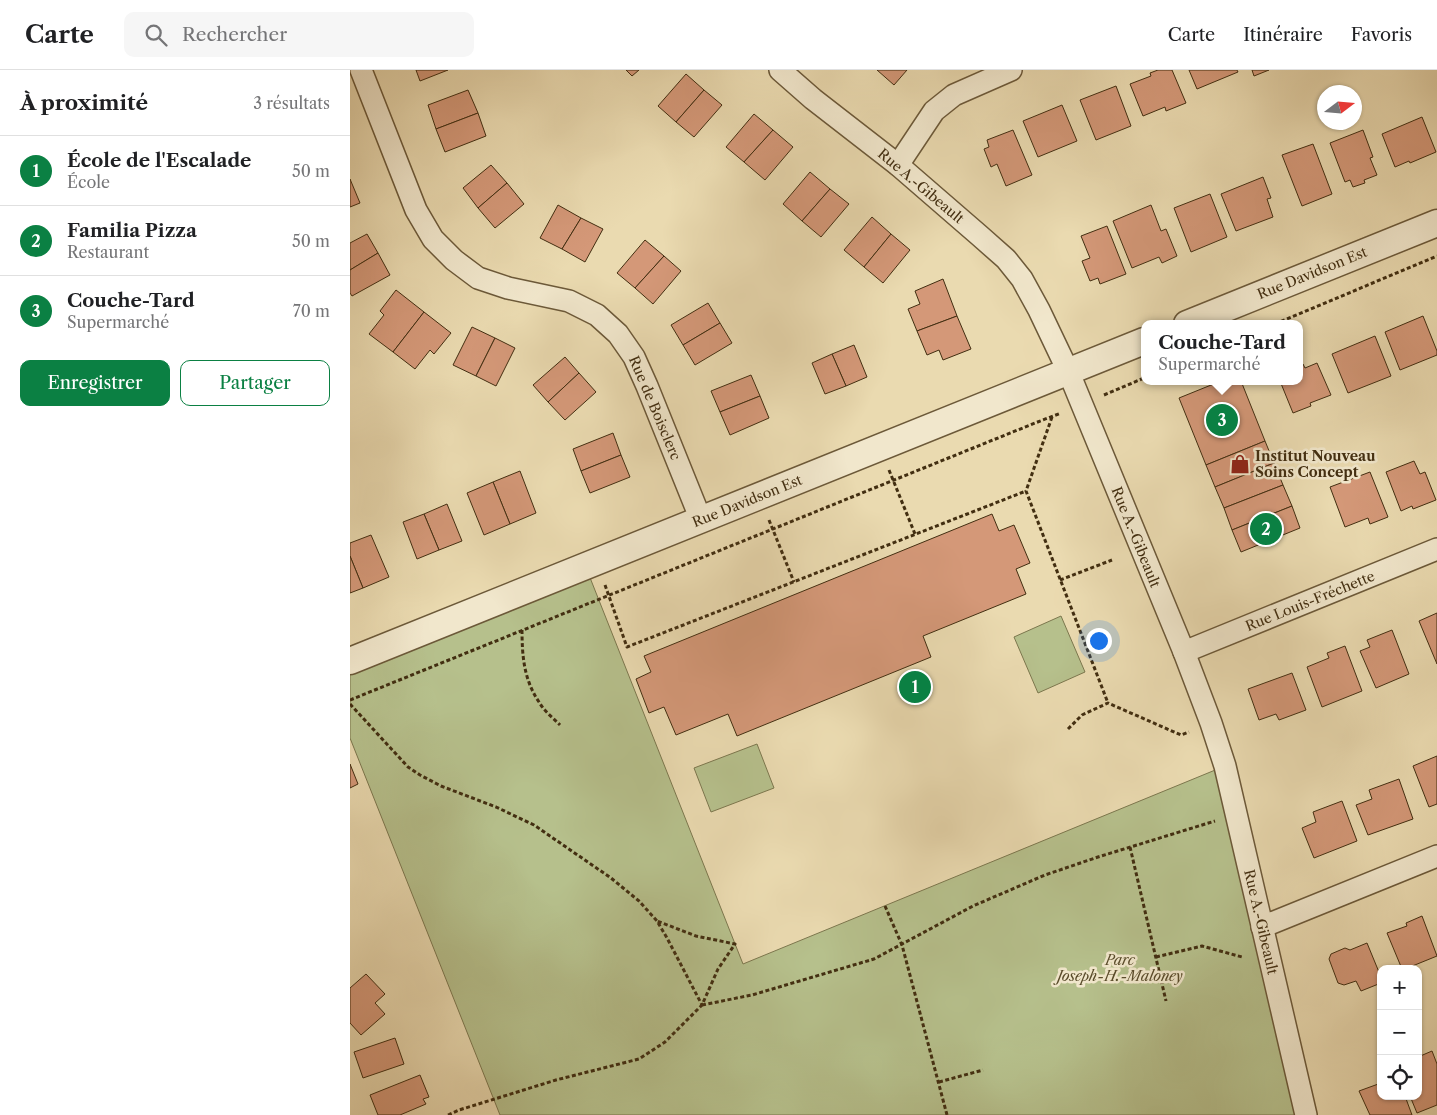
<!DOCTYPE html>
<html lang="fr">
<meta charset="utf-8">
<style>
body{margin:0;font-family:"Libre Caslon Text",serif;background:#f6f6f6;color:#202124}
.controls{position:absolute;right:15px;bottom:15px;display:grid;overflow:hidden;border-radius:10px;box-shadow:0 1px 4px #0004}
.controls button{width:45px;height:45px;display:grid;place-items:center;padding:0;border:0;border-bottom:1px solid #e0e0e0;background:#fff;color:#202124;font:25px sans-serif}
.compass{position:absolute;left:967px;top:15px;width:45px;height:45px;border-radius:50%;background:#fff;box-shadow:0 1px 4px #0004;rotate:74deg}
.you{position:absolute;left:748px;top:570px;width:18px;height:18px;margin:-12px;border:4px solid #fff;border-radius:50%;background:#1a73e8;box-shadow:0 0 0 8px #1a73e833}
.badge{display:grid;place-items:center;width:32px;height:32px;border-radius:50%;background:#0b8043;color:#fff;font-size:16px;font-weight:700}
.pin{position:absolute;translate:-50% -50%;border:2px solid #fff;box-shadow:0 1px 5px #0006}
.popup{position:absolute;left:791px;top:250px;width:162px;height:65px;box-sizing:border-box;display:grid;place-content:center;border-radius:10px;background:#fff;filter:drop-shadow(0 1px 4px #0005);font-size:16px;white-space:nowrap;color:#757577}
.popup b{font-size:19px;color:#202124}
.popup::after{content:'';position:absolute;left:50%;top:100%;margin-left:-10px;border:10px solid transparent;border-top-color:#fff}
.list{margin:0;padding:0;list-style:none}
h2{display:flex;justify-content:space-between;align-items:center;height:65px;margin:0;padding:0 20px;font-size:21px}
h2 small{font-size:16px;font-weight:400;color:#757577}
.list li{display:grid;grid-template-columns:32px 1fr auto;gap:15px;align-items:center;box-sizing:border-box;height:70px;padding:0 20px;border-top:1px solid #e0e0e0}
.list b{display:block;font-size:19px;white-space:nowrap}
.list p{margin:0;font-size:16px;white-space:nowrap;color:#757577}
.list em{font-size:16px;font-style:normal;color:#757577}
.actions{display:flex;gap:10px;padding:15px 20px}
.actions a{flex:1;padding:11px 0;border:1px solid #0b8043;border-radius:10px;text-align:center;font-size:18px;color:#0b8043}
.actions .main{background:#0b8043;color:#fff}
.icon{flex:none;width:28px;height:28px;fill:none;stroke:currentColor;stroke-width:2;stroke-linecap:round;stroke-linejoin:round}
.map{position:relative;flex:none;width:1087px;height:1045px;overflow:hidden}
header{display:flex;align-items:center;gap:30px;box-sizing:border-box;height:70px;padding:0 25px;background:#fff;border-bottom:1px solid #e0e0e0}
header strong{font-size:24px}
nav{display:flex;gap:28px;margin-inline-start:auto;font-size:18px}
.search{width:350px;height:45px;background:#f6f6f6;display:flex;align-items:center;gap:12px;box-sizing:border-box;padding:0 18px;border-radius:10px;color:#757577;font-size:19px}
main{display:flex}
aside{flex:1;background:#fff}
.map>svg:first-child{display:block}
.green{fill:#b6c08c;stroke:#7c774e}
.building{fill:#d49878;stroke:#422e11}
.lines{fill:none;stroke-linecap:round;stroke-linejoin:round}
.minor-casing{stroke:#6c5939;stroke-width:24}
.tertiary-casing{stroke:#6c5939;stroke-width:29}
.path{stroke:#422e11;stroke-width:3;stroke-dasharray:4 2.5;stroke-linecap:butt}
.minor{stroke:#f1e7cc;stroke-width:21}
.tertiary{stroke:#f1e7cc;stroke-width:26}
.labels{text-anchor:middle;stroke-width:5;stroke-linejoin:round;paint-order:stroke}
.street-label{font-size:14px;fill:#422e11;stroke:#f1e7cc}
.poi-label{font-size:14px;font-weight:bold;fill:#422e11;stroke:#f1e7cc;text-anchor:start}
.park-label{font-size:14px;font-style:italic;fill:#594b2a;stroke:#f1e7cc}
</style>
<header>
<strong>Carte</strong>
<div class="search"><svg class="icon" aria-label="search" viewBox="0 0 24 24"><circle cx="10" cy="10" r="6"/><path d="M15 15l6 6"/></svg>Rechercher</div>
<nav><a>Carte</a><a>Itinéraire</a><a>Favoris</a></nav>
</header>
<main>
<aside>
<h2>À proximité<small>3 résultats</small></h2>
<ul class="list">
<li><span class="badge">1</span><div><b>École de l'Escalade</b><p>École</p></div><em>50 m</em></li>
<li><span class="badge">2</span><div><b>Familia Pizza</b><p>Restaurant</p></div><em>50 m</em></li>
<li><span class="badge">3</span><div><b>Couche-Tard</b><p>Supermarché</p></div><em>70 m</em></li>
</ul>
<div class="actions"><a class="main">Enregistrer</a><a>Partager</a></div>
</aside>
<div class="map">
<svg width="1087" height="1045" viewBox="0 0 1087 1045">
<rect width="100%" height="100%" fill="#eadab0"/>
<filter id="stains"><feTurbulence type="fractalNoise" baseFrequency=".004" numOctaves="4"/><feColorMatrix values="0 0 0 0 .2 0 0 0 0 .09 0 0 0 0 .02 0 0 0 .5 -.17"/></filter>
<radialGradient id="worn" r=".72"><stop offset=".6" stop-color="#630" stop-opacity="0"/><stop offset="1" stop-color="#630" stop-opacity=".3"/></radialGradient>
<g class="green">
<polygon points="235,495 393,894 875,696 956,1045 150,1045 0,668 0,591"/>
<polygon points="711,546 735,602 688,623 664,567"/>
<polygon points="407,674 424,718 361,742 344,698"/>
</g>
<g class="building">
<polygon points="66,0 98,0 70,11"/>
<polygon points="276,0 289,0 282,6"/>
<polygon points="527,0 557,0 544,15"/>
<polygon points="808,0 822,0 836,33 816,41 815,37 793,46 780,14 801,6 800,3"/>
<polygon points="839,0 887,0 888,2 847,19"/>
<polygon points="902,0 919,0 904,6"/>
<polygon points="336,4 354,20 326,52 308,36"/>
<polygon points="766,16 781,56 746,70 730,30"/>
<polygon points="118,20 128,43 86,59 78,35"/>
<polygon points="354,20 372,35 344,67 326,52"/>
<polygon points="712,35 727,71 688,87 673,51"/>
<polygon points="128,43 136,66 95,82 86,59"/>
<polygon points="404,44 423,60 394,92 376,77"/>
<polygon points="1072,47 1086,82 1060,93 1059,91 1045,97 1032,64"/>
<polygon points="423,60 443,77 415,110 394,92"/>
<polygon points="663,60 682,105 656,116 647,94 641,97 634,79 639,77 637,70"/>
<polygon points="1013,60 1023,87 1020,88 1027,105 1014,110 1015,113 1003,117 1000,110 995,112 980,73"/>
<polygon points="963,74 982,124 952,136 932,85"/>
<polygon points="141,95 157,113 128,138 113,118"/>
<polygon points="460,102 480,119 452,151 433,134"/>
<polygon points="913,107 921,128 917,129 923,147 886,161 871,124"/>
<polygon points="0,109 10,133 0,137"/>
<polygon points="157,113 174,134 145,158 128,138"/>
<polygon points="480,119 499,134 471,167 452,151"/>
<polygon points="860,124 877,167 841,182 824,138"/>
<polygon points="208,135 231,148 212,179 190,168"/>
<polygon points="801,135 811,161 816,159 827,186 812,193 809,187 782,198 763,151"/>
<polygon points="522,147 541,164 514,197 494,180"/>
<polygon points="231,148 253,159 235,192 212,179"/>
<polygon points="757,156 776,204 750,214 748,208 740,211 732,191 740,188 731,166"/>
<polygon points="17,164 28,183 0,200 0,173"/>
<polygon points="541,164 560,180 533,213 514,197"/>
<polygon points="295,170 314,186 285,218 267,203"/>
<polygon points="28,183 40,205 2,226 0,223 0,200"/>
<polygon points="314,186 331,201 303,234 285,218"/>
<polygon points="593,209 607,246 567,261 558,239 570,234 565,221"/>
<polygon points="46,220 74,242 43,282 19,264 34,245 30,241"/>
<polygon points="358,233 370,253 333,275 321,255"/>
<polygon points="74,242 101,263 84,284 80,280 65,299 43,282"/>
<polygon points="607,246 621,279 593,290 589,280 577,285 567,261"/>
<polygon points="1073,246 1087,281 1087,285 1050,300 1035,262"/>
<polygon points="370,253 382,273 345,295 333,275"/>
<polygon points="122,257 145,268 126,306 103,295"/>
<polygon points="1025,266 1041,306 998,323 982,284"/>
<polygon points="145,268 165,278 146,316 126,306"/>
<polygon points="504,275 517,307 496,316 482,284"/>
<polygon points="482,284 496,316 475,324 462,293"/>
<polygon points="215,287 229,303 198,332 183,315"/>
<polygon points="967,293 981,325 960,333 961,336 943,343 930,311 950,311 950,295 953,294 955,298"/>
<polygon points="229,303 246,322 215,350 198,332"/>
<polygon points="401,305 410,326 370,342 361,321"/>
<polygon points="871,311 891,311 915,371 856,395 829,328"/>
<polygon points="410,326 419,348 380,365 370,342"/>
<polygon points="263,363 271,385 231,401 223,379"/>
<polygon points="915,371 924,393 865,417 856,395"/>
<polygon points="271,385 280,407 240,423 231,401"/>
<polygon points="1064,391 1070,404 1075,402 1086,430 1063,439 1062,436 1051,441 1036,402"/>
<polygon points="924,393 933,415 874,438 865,417"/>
<polygon points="170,401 186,443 160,454 143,412"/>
<polygon points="1020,402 1038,447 1020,454 1018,448 995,457 980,417"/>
<polygon points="143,412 160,454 134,465 117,423"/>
<polygon points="933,415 942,436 882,460 874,438"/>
<polygon points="97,434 112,471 89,480 74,444"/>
<polygon points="942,436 950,458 891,482 882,460"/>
<polygon points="74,444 89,480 67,489 53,452"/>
<polygon points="642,444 649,461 664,455 680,493 666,499 676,524 573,566 581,587 387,666 378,644 326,665 314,637 299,643 286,609 301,602 294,586"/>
<polygon points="21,465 39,507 13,518 0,486 0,473"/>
<polygon points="0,486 13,518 0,523"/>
<polygon points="1087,543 1087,594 1069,551"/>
<polygon points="1042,560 1059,604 1026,618 1010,581 1020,577 1017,570"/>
<polygon points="995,576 1012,621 972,637 957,597 979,588 977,583"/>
<polygon points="942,603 956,640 929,650 926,644 909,650 898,619"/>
<polygon points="1087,686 1087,734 1079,737 1063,696"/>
<polygon points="0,694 8,714 0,718"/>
<polygon points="1049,709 1063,749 1018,765 1006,735 1022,729 1019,720"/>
<polygon points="992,731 1007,771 964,788 952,758 966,752 963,742"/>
<polygon points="1072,846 1087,886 1055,899 1052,899 1037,863 1057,856 1056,853"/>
<polygon points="1017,873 1031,907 1031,913 1011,921 1006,911 994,915 988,913 979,889 981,884 995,878 1000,880"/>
<polygon points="16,904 35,924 25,933 35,944 11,965 0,953 0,918"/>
<polygon points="45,968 54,994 13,1008 4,982"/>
<polygon points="1082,981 1087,994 1087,1035 1067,1043 1060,1026 1068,1026 1068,987"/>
<polygon points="70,1005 79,1027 73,1029 76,1034 50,1045 28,1045 20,1025"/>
<polygon points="1031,1013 1031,1026 1055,1026 1062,1045 1020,1045 1009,1021"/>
</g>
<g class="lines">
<defs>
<g id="minor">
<polyline points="11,0 66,140 83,169 104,190 128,208 158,218 219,231 247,245 268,264 284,287 297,316 351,450"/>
<polyline points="430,0 463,29 548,95 630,166 656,189 672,209 689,240 719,303 834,582 861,653 875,696 956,1045"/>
<polyline points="548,95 584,41 604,25 661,0"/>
<polyline points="834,582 1087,479"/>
<polyline points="912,857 1087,786"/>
</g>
<g id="tertiary">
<polyline points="837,254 1087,153"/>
<polyline points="0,591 794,271"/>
</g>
</defs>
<use href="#minor" class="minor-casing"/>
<use href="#tertiary" class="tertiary-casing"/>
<g class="path">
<polyline points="925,254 1087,186"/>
<polyline points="754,325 794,308"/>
<polyline points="702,347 676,421 758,633"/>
<polyline points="539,400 565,464"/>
<polyline points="419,450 444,512"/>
<polyline points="710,510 762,490"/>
<polyline points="255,515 277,577 676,421"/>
<path d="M172 560C172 586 174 610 189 632 194 641 203 648 210 655"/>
<polyline points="0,630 685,353 711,343"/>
<polyline points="0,634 58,697 70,705 91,716 146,737 184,755 261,808 289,831 307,851 317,868 352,935"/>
<polyline points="718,659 732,645 758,633 831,665 839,662"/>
<polyline points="780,777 816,931"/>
<polyline points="535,836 552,875 597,1045"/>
<polyline points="806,887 852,876 892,887"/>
<polyline points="352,935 402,925 524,889 623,836 695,805 748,787 865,751"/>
<polyline points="589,1012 633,1000"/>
<polyline points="98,1045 109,1040 206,1010 289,989 315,972 352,935 368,899 385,874 346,866 307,851"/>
</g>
<use href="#minor" class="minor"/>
<use href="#tertiary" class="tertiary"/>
</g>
<defs>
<symbol id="shop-bare" viewBox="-9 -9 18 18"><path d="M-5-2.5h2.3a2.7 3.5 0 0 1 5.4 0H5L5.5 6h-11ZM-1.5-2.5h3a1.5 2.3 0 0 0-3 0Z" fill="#8f2418" stroke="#f1e7cc" stroke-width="2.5" paint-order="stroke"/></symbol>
</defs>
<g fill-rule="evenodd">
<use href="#shop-bare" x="876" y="380" width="28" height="28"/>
</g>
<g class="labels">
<g class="street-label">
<text transform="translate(571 116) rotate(40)" y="5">Rue A.-Gibeault</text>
<text transform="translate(962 203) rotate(-22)" y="5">Rue Davidson Est</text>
<text transform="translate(305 338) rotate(67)" y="5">Rue de Boisclerc</text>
<text transform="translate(397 431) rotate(-22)" y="5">Rue Davidson Est</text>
<text transform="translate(786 467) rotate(68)" y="5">Rue A.-Gibeault</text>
<text transform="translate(960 531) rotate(-22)" y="5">Rue Louis-Fréchette</text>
<text transform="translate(911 852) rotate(77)" y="5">Rue A.-Gibeault</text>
</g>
<g class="poi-label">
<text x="905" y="391">Institut Nouveau<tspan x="905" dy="16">Soins Concept</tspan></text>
</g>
<g class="park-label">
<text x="770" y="895">Parc<tspan x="770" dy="16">Joseph-H.-Maloney</tspan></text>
</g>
</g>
<rect width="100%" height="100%" filter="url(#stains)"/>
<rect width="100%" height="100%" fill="url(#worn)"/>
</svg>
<div class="controls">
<button>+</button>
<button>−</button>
<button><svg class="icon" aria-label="locate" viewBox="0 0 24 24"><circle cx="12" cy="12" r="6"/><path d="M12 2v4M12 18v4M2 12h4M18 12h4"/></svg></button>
</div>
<svg class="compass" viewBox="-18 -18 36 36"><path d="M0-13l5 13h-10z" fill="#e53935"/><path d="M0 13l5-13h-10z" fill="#757577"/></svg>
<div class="you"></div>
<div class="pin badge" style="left:565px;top:617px">1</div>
<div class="pin badge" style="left:916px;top:459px">2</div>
<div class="pin badge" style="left:872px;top:350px">3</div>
<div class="popup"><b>Couche-Tard</b>Supermarché</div>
</div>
</main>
